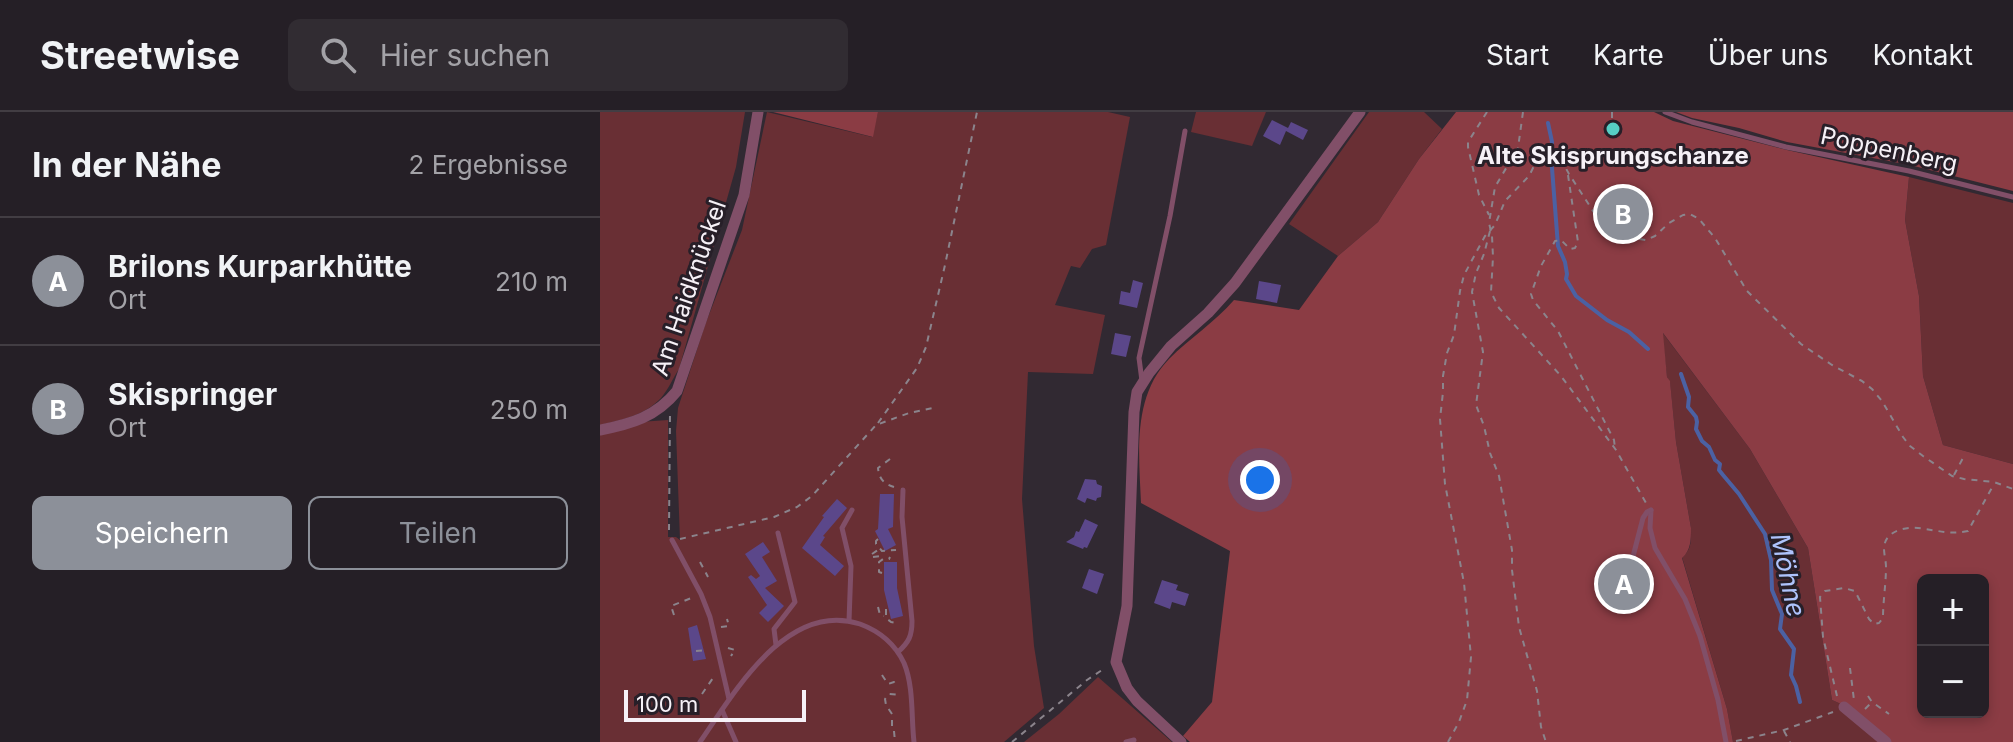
<!DOCTYPE html>
<html lang="de">
<meta charset="utf-8">
<style>
body{margin:0;font-family:Inter,sans-serif;background:#312c32;color:#f1f3f6}
.controls{position:absolute;right:24px;bottom:24px;display:grid;overflow:hidden;border-radius:12px;box-shadow:0 4px 12px #0003}
.controls button{width:72px;height:72px;display:grid;place-items:center;padding:0;border:0;border-bottom:2px solid #423d43;background:#251f26;color:#f1f3f6;font:40px sans-serif}
.scale{position:absolute;left:24px;bottom:20px;width:182px;box-sizing:border-box;padding-left:8px;border:4px solid #f6f1f7;border-top:0;font-size:22px;line-height:28px;white-space:nowrap;color:#f6f1f7;-webkit-text-stroke:6px #271f28;paint-order:stroke}
.you{position:absolute;left:660px;top:368px;width:28px;height:28px;margin:-20px;border:6px solid #fff;border-radius:50%;background:#1a73e8;box-shadow:0 0 0 12px #1a73e833}
.badge{display:grid;place-items:center;width:52px;height:52px;border-radius:50%;background:#8c9099;color:#fff;font-size:26px;font-weight:700}
.pin{position:absolute;translate:-50% -50%;border:4px solid #fff;box-shadow:0 2px 8px #0006}
.list{margin:0;padding:0;list-style:none}
h2{display:flex;justify-content:space-between;align-items:center;height:104px;margin:0;padding:0 32px;font-size:34px}
h2 small{font-size:26px;font-weight:400;color:#a3a2a7}
.list li{display:grid;grid-template-columns:52px 1fr auto;gap:24px;align-items:center;box-sizing:border-box;height:128px;padding:0 32px;border-top:2px solid #423d43}
.list b{display:block;font-size:30px;white-space:nowrap}
.list p{margin:0;font-size:26px;white-space:nowrap;color:#a3a2a7}
.list em{font-size:26px;font-style:normal;color:#a3a2a7}
.actions{display:flex;gap:16px;padding:24px 32px}
.actions a{flex:1;padding:18px 0;border:2px solid #8c9099;border-radius:12px;text-align:center;font-size:28px;color:#8c9099}
.actions .main{background:#8c9099;color:#fff}
.icon{flex:none;width:44px;height:44px;fill:none;stroke:currentColor;stroke-width:2;stroke-linecap:round;stroke-linejoin:round}
.map{position:relative;flex:none;width:1413px;height:630px;overflow:hidden}
header{display:flex;align-items:center;gap:48px;box-sizing:border-box;height:112px;padding:0 40px;background:#251f26;border-bottom:2px solid #423d43}
header strong{font-size:38px}
nav{display:flex;gap:44px;margin-inline-start:auto;font-size:28px}
.search{width:560px;height:72px;background:#312c32;display:flex;align-items:center;gap:20px;box-sizing:border-box;padding:0 28px;border-radius:12px;color:#a3a2a7;font-size:30px}
main{display:flex}
aside{flex:1;background:#251f26}
.map>svg:first-child{display:block}
.green{fill:#692f34}
.forest{fill:#8b3c44;fill-rule:evenodd}
.lines{fill:none;stroke-linecap:round;stroke-linejoin:round}
.stream{stroke:#4b61a3;stroke-width:4}
.building{fill:#5b478a}
.path{stroke:#8b848c;stroke-width:2;stroke-dasharray:6 6;stroke-linecap:butt}
.lane{stroke:#814f68;stroke-width:5}
.street{stroke:#814f68;stroke-width:11}
.poi-dot{fill:#56cec4;stroke:#271f28;stroke-width:3}
.labels{text-anchor:middle;stroke-width:6;stroke-linejoin:round;paint-order:stroke}
.street-label{font-size:24px;fill:#f6f1f7;stroke:#271f28}
.poi-label{font-size:24px;font-weight:bold;fill:#f6f1f7;stroke:#271f28}
.water-label{font-size:26px;font-style:italic;fill:#aec3fc;stroke:#271f28}
</style>
<header>
<strong>Streetwise</strong>
<div class="search"><svg class="icon" aria-label="search" viewBox="0 0 24 24"><circle cx="10" cy="10" r="6"/><path d="M15 15l6 6"/></svg>Hier suchen</div>
<nav><a>Start</a><a>Karte</a><a>Über uns</a><a>Kontakt</a></nav>
</header>
<main>
<aside>
<h2>In der Nähe<small>2 Ergebnisse</small></h2>
<ul class="list">
<li><span class="badge">A</span><div><b>Brilons Kurparkhütte</b><p>Ort</p></div><em>210 m</em></li>
<li><span class="badge">B</span><div><b>Skispringer</b><p>Ort</p></div><em>250 m</em></li>
</ul>
<div class="actions"><a class="main">Speichern</a><a>Teilen</a></div>
</aside>
<div class="map">
<svg width="1413" height="630" viewBox="0 0 1413 630">
<rect width="100%" height="100%" fill="#312932"/>
<g class="green">
<path d="M0 0H145L136 55 79 257C73 266 68 278 61 286 45 303 22 308 0 313Z"/>
<polygon points="167,0 272,25 278,0 508,0 530,5 506,133 492,137 480,156 471,154 455,193 505,203 493,262 428,260 422,387 434,534 444,596 404,630 0,630 0,320 39,310 68,308 68,425 76,425 80,428 76,319 78,296 105,213 142,118"/>
<polygon points="596,0 666,0 652,34 591,20"/>
<polygon points="769,0 824,0 842,17 819,47 778,110 738,144 689,112"/>
<polygon points="1309,65 1413,91 1413,352 1343,333 1323,264 1319,184 1305,108"/>
<path d="M1062 220 1150 337 1208 436 1232 588 1250 596 1281 630H1133L1127 597 1082 445C1092 438 1091 428 1091 416L1076 330 1070 270 1067 265Z"/>
<polygon points="498,565 572,630 424,630 459,602"/>
</g>
<g class="forest">
<polygon points="173,0 278,0 273,25"/>
<path d="M856 0H1054L1073 9 1187 38 1309 65 1305 108 1319 184 1323 264 1343 333 1413 352V630H1281L1250 596 1232 588 1208 436 1150 337 1063 221 1067 265 1070 269 1076 330 1091 416C1091 428 1091 438 1082 446L1127 597 1133 630H590L583 624 612 590 630 439 541 391C539 342 532 285 569 247 590 226 615 210 634 188L699 198 738 144 778 110 819 47ZM1323 468H1383V600H1323Z"/>
<polygon points="1076,0 1413,0 1413,79 1310,53 1187,30 1139,16 1092,6"/>
</g>
<g class="lines">
<g class="stream">
<polyline points="948,11 952,30 950,47 952,56 958,134 965,150 967,162 966,167 976,184 1007,208 1029,220 1048,237"/>
<polyline points="1081,262 1089,285 1088,295 1096,305 1097,310 1096,317 1102,329 1109,335 1115,348 1120,352 1119,358 1123,363 1139,382 1165,422 1171,448 1172,478 1182,502 1180,517 1194,537 1191,563 1196,574 1200,590"/>
</g>
</g>
<g class="building">
<polygon points="672,8 688,16 691,10 708,18 703,28 686,19 680,33 663,24"/>
<polygon points="533,168 543,171 537,196 519,192 521,179 530,181"/>
<polygon points="659,169 681,173 677,191 656,187"/>
<polygon points="515,221 531,224 526,245 511,242"/>
<polygon points="485,367 496,368 497,372 502,374 501,385 497,386 496,389 487,386 485,391 477,387"/>
<polygon points="280,382 294,382 293,415 288,417 296,433 285,439 275,419 278,417"/>
<polygon points="237,387 247,396 223,424 225,425 220,433 244,454 235,464 202,436 224,405 222,404"/>
<polygon points="485,407 498,413 487,436 484,435 483,437 466,430 474,425 476,419 479,420"/>
<polygon points="163,430 170,440 162,445 177,469 165,476 184,494 168,510 159,501 167,493 148,465 151,463 156,467 160,464 145,442"/>
<polygon points="284,450 297,450 297,476 303,504 291,507 284,478"/>
<polygon points="489,457 504,462 497,482 482,476"/>
<polygon points="1014,460 1037,462 1035,477 1032,477 1031,494 1013,493 1015,476 1012,476"/>
<polygon points="562,468 578,473 576,478 589,482 585,494 572,490 570,497 554,491"/>
<polygon points="97,513 106,547 93,549 88,516"/>
</g>
<g class="lines">
<g class="path">
<polyline points="887,0 868,30 868,35 879,83 889,103"/>
<polyline points="923,0 918,36 895,75 889,111 892,124 893,145 891,180 899,196 961,264 1016,338 1046,391"/>
<polyline points="1012,0 1012,12"/>
<polyline points="968,63 978,130 975,136 970,137 961,128 955,129 941,154 931,182 933,188 958,219 1014,328 1015,336"/>
<polyline points="890,119 884,142 876,161 872,180 883,240 876,293 884,314 890,341 899,364 912,438 912,458 919,515 937,579 941,615 946,630"/>
<polyline points="1014,121 1014,108 1022,108 1022,117"/>
<polyline points="278,311 317,256 326,235 345,153 377,0"/>
<path d="M290 347 278 356C279 367 284 372 294 375"/>
<polyline points="1354,363 1363,346"/>
<polyline points="69,418 70,301"/>
<polyline points="80,427 174,405 197,395 212,384 276,313 309,301 337,295"/>
<polyline points="278,427 276,429 276,432 282,439 296,438"/>
<polyline points="272,442 278,438"/>
<polyline points="273,445 281,444 283,446"/>
<polyline points="100,450 108,465"/>
<polyline points="282,461 279,460 279,450 283,447 289,447 290,445"/>
<polyline points="278,495 280,503 284,504"/>
<polyline points="286,497 286,506 291,510 296,511"/>
<polyline points="74,503 71,494 94,485"/>
<polyline points="121,515 129,514 127,507"/>
<polyline points="128,536 135,538 131,544"/>
<polyline points="96,539 107,538"/>
<polyline points="1250,556 1254,588"/>
<polyline points="282,563 288,572 294,570 295,572"/>
<polyline points="102,582 113,566"/>
<path d="M1237 584 1223 525 1220 485 1225 479 1244 476 1255 479 1269 507 1274 512 1279 511 1283 506C1283 489 1286 472 1286 455 1286 449 1284 443 1284 436 1285 419 1304 415 1318 416 1336 418 1350 423 1368 419L1394 372"/>
<polyline points="1268,584 1272,590 1289,602"/>
<polyline points="1265,597 1272,590"/>
<polyline points="292,614 292,602 286,593 285,587 289,582 300,583"/>
<polyline points="294,619 295,630"/>
<polyline points="1184,619 1190,630"/>
<polyline points="1136,629 1184,618 1233,600"/>
<polyline points="412,630 487,568 505,556"/>
<polyline points="848,630 859,610 867,588 871,545 864,471 845,372 840,307 843,280 843,264 847,241 854,223 860,179 864,163 885,124 895,113 905,89 929,64 941,40 956,38 969,62 1006,119 1019,124 1046,128 1055,124 1069,111 1083,103 1090,102 1099,107 1115,126 1147,179 1201,232 1232,253 1262,269 1272,277 1282,289 1303,325 1310,334 1323,344 1352,364 1364,367 1394,370 1413,377"/>
</g>
<g class="lane">
<polyline points="1065,0 1092,10 1186,35 1309,59 1413,85"/>
<polyline points="542,269 539,246 570,104 585,19"/>
<polyline points="1051,398 1050,416 1055,436 1085,487 1100,524 1118,588 1126,630"/>
<polyline points="72,428 101,482 110,505 129,587"/>
<polyline points="1030,456 1043,406 1047,400 1051,398"/>
<polyline points="249,509 251,454 242,416 252,398"/>
<polyline points="176,533 174,517 195,490 178,421"/>
<path d="M298 540C309 530 312 524 312 509L302 405 303 378"/>
<polyline points="122,598 136,630"/>
<path d="M100 630C134 581 187 488 260 512 279 519 295 532 304 551 314 575 311 605 314 630"/>
<polyline points="526,630 534,628"/>
</g>
<g class="street">
<path d="M0 318C31 312 56 305 77 279L144 83 158 0"/>
<polyline points="1244,595 1286,630"/>
<polyline points="581,630 537,589 527,576 516,550 527,494 534,300 537,280 549,261 571,234 608,201 635,171 760,0"/>
</g>
</g>
<circle class="poi-dot" cx="1013" cy="17" r="8"/>
<g class="labels">
<g class="street-label">
<text transform="translate(1289 38) rotate(12)" y="8">Poppenberg</text>
<text transform="translate(89 176) rotate(-71)" y="8">Am Haidknückel</text>
</g>
<g class="poi-label">
<text x="1013" y="52">Alte Skisprungschanze</text>
</g>
<g class="water-label">
<text transform="translate(1188 463) rotate(78)" y="9">Möhne</text>
</g>
</g>
</svg>
<div class="controls">
<button>+</button>
<button>−</button>
</div>
<div class="scale">100 m</div>
<div class="you"></div>
<div class="pin badge" style="left:1024px;top:472px">A</div>
<div class="pin badge" style="left:1023px;top:102px">B</div>
</div>
</main>
